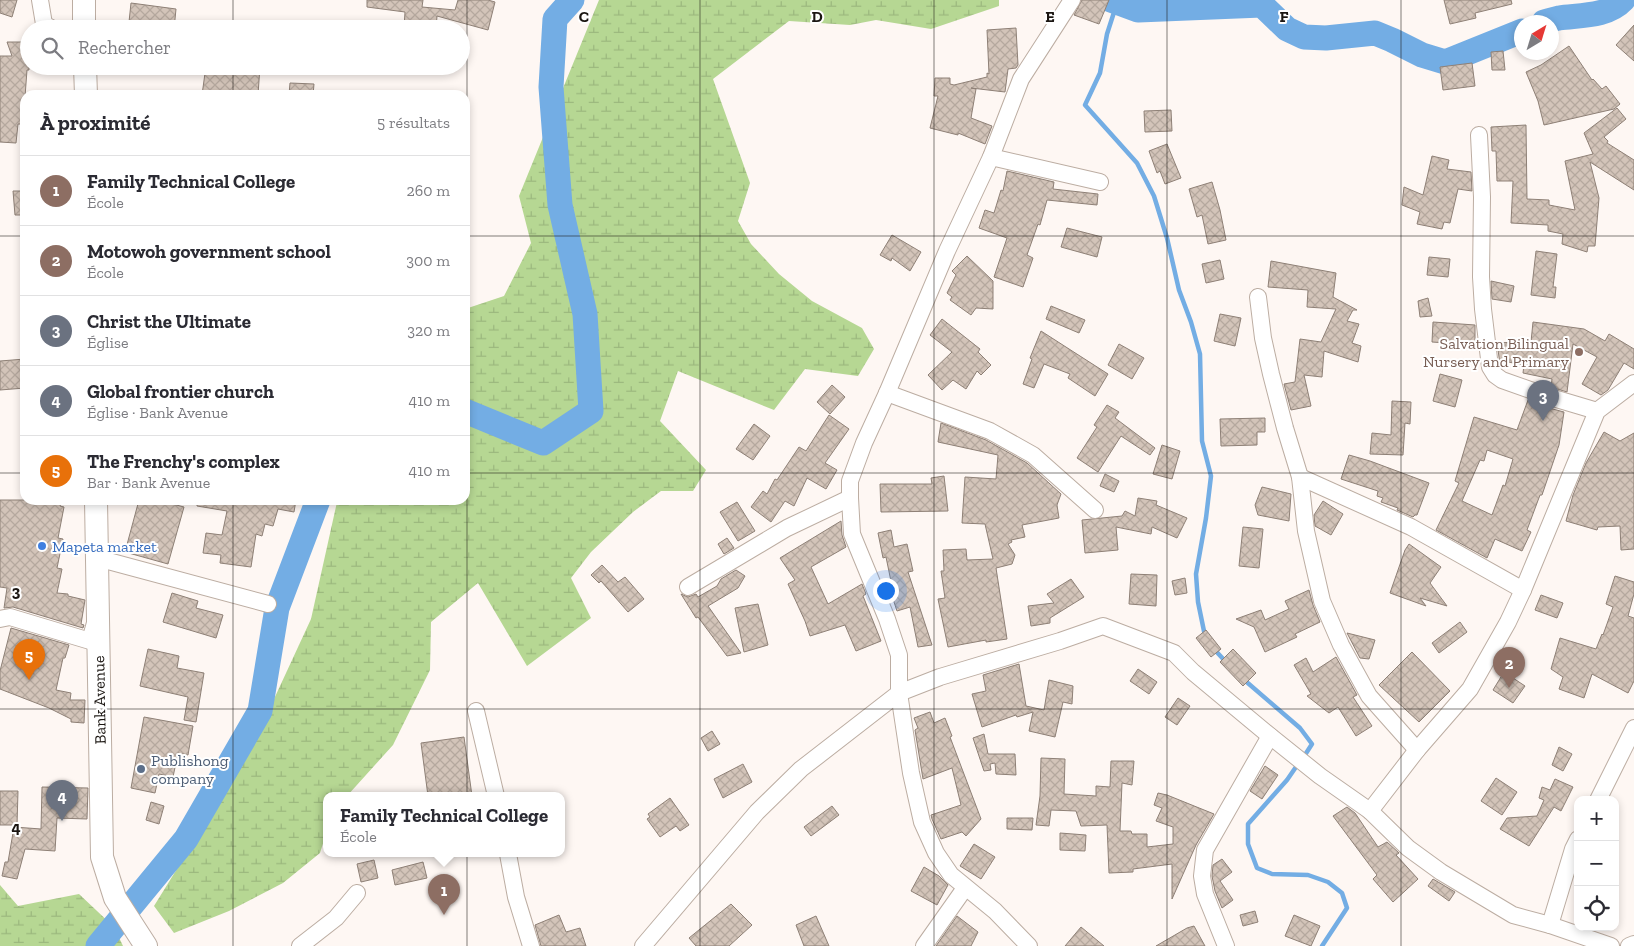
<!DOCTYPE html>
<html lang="fr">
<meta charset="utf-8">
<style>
body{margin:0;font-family:"Zilla Slab",serif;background:#f7f7f7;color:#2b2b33}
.controls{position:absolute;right:15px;bottom:15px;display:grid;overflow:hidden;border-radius:10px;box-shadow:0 2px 8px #0003}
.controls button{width:45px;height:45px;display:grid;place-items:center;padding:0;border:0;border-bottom:1px solid #e1e1e2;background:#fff;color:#2b2b33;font:25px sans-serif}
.compass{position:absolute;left:1514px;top:15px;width:45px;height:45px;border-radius:50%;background:#fff;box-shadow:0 2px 8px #0003;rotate:38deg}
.you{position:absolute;left:885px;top:590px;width:18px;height:18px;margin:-12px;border:4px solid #fff;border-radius:50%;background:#1a73e8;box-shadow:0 0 0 8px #1a73e833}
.badge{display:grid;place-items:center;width:32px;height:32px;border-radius:50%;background:#a62676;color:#fff;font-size:16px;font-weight:700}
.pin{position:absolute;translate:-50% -41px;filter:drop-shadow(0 1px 2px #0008)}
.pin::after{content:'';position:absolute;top:26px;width:18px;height:15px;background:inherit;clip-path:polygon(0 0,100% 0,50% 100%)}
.popup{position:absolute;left:323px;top:792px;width:242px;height:65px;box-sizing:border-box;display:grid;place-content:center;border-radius:10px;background:#fff;filter:drop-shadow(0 1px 4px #0005);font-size:16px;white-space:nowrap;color:#7c7c81}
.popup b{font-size:19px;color:#2b2b33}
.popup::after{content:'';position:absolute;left:50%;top:100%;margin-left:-10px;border:10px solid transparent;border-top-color:#fff}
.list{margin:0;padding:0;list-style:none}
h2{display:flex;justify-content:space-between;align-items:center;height:65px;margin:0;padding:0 20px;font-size:21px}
h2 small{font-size:16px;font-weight:400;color:#7c7c81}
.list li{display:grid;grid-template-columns:32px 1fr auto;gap:15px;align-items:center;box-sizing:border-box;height:70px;padding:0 20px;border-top:1px solid #e1e1e2}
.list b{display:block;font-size:19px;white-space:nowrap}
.list p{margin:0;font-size:16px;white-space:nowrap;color:#7c7c81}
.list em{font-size:16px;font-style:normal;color:#7c7c81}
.icon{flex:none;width:28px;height:28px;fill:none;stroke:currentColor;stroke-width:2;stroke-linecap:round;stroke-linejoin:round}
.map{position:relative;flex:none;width:1634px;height:946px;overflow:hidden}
.search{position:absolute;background:#fff;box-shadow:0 2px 8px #0003;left:20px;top:20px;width:450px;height:55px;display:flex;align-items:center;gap:12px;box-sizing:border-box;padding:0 18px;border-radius:28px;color:#7c7c81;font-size:19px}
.panel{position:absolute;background:#fff;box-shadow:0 2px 8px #0003;left:20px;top:90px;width:450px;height:415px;border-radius:15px}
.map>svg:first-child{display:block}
.wetland{fill:url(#wetland-marsh)}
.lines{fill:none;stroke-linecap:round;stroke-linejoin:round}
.stream{stroke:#73ade4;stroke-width:4.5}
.river{stroke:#73ade4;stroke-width:25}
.building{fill:url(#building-cross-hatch);stroke:#8e8076;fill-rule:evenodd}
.street-casing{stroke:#bcada2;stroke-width:18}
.secondary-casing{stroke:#bcada2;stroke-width:24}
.street{stroke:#fff;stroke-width:16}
.secondary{stroke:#fff;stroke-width:22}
.grid{fill:none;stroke:#1b1612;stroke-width:1;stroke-opacity:0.55}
.education-dot{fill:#8d6e63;stroke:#fff;stroke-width:2}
.shop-dot{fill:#3f7fe0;stroke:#fff;stroke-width:2}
.service-dot{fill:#5c6f8a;stroke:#fff;stroke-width:2}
.labels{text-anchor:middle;stroke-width:4;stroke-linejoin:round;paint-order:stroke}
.education-label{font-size:16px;fill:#785e54;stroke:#fff;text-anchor:end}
.shop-label{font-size:16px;fill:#366cbe;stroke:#fff;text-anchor:start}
.street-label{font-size:16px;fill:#1b1612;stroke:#fff}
.service-label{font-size:16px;fill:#4e5e75;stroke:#fff;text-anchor:start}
.grid-label{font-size:16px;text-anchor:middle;font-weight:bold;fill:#1b1612;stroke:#fff;stroke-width:4;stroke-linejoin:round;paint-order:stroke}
</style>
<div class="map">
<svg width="1634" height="946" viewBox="0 0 1634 946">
<defs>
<pattern id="wetland-marsh" width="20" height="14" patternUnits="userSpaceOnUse" patternTransform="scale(1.25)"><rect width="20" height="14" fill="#b6d793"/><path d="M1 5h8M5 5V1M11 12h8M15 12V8" fill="none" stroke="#9cb87e"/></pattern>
<pattern id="building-cross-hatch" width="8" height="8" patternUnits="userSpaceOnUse" patternTransform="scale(1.25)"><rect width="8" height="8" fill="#d3c4b9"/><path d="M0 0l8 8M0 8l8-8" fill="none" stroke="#b5a89e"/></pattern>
</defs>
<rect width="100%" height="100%" fill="#fef7f3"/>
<g class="wetland">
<polygon points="599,0 999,0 999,6 931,29 876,20 850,25 789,21 713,79 750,183 738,221 751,244 779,274 812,301 862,328 874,349 858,376 805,369 774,410 678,371 660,421 706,470 693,491 661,491 633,512 591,552 571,578 591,618 527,666 478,583 431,622 430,670 393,745 347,796 326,796 326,834 320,853 283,883 229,911 174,933 154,906 250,751 311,619 337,502 339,500 465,500 465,309 504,296 531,243 519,196"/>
<polygon points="0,885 18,906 79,894 114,927 123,946 0,946"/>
</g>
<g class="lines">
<g class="stream">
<polyline points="1117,3 1107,34 1100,73 1085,105 1137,163 1154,196 1167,238 1179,290 1191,322 1200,354 1202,441 1211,476 1206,518 1196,574 1198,602 1205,636"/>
<polyline points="1213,648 1226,662"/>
<polyline points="1242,678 1300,728 1312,744 1303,758"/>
<polyline points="1298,764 1287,780 1248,824 1248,844 1257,868 1272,874 1308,875 1328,882 1342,893 1347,908 1322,946"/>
</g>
<g class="river">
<polyline points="1111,0 1138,10 1262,5 1287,29 1304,37 1326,38 1375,33 1392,40 1422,55 1445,62 1522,31"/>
<path d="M1544 22C1549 21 1554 19 1559 18 1580 15 1607 17 1623 0"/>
<polyline points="465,411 543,443 591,411 585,314 560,205 551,87 555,19 572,0"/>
<polyline points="98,946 186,839 260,711 277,608 318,500"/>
</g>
</g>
<g class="building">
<polygon points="0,0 17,0 12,17 0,13"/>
<polygon points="367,0 423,0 422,7 455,10 458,0 488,0 495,2 488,30 437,16 436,29 404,29 405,12 367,7"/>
<polygon points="1082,0 1109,0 1099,24 1074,15"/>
<polygon points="1444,0 1511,0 1512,4 1475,13 1476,18 1450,24"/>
<polygon points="131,3 176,9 174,29 132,29 133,22 129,22"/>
<polygon points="1634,25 1634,61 1616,45"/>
<polygon points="1016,28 1018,65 1016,68 1008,69 1005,92 971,88 976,89 971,118 992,126 985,144 958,133 958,135 930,128 938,96 934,96 935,78 950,78 950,84 954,85 987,77 987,73 989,74 987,30"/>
<polygon points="7,42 29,42 29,70 27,70 23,124 18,124 16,143 0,142 0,56 12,56"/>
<polygon points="1569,46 1592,80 1593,79 1602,89 1606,86 1620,104 1614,109 1544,125 1538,101 1526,72 1541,65"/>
<polygon points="1503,51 1505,70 1492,70 1491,52"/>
<polygon points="1472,63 1475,86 1443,90 1440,67"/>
<polygon points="206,66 260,66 258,95 202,95"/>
<polygon points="290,83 314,84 313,95 289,95"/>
<polygon points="1617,108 1626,119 1604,137 1608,141 1607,143 1634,160 1634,190 1590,162 1599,198 1595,246 1588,246 1587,252 1562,244 1563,234 1548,231 1548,225 1511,223 1513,181 1497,181 1496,151 1492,151 1491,127 1526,125 1527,199 1549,200 1549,205 1575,210 1565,161 1593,154 1584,133"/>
<polygon points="1171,110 1172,131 1145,132 1144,111"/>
<polygon points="1167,144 1181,178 1165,184 1160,171 1157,173 1149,151"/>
<polygon points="1432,156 1449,160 1447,169 1471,172 1472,191 1458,189 1450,223 1444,222 1442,229 1417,224 1420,212 1402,205 1404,187 1423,195"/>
<polygon points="1007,171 1054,182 1053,189 1098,194 1097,205 1047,200 1040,225 1038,224 1027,255 1033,258 1023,287 994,277 1007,238 979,228 985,210 994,213 1001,190 1003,191"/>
<polygon points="1212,182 1220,210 1226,240 1208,244 1202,215 1197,217 1189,189"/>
<polygon points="13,191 25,191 25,215 15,215"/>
<polygon points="1067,228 1102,237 1097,257 1061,247"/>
<polygon points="892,235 921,252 910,271 892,258 891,261 880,255"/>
<polygon points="1536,251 1557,254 1553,287 1556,287 1555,298 1531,295"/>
<polygon points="967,256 993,281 993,309 976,308 971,315 950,300 952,297 947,293 956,275 952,271"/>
<polygon points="1429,257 1450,259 1448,277 1427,275"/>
<polygon points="1220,260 1224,279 1206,283 1202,264"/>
<polygon points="1271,261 1336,273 1333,297 1357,310 1353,310 1347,321 1359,324 1352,343 1361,346 1358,362 1324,351 1322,377 1304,375 1311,406 1291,410 1284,384 1295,382 1300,339 1321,342 1336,309 1307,307 1308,290 1268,287"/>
<polygon points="1491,281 1514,286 1511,302 1492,299"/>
<polygon points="1428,298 1432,316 1420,317 1418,301"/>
<polygon points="1051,306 1085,320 1079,333 1046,319"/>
<polygon points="1220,314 1241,318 1235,346 1214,341"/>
<polygon points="942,319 980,349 978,352 991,365 981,375 977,371 966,389 953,380 942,390 928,375 952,352 930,335"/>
<polygon points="1433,322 1475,325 1475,345 1432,342"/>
<polygon points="1533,322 1584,329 1605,341 1609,334 1634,349 1634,369 1624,363 1608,390 1601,395 1582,384 1597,357 1573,344 1567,392 1551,387 1552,379 1523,373 1524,365 1503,361 1502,368 1500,364 1497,343 1516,342 1516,340 1531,342"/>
<polygon points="1041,331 1108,374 1095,396 1068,378 1070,374 1044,364 1034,388 1023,384 1032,359 1030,358"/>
<polygon points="1119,344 1144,358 1132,379 1108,365"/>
<polygon points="25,359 25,388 0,390 0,361"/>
<polygon points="1440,374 1462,380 1455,407 1433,401"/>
<polygon points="832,385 845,397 830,414 817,402"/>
<path d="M1528 400 1549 408 1564 412 1559 445 1542 495H1540L1527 530 1531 532 1522 551 1495 539 1487 558 1436 530 1459 483 1455 481 1474 417 1517 430ZM1487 450 1513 459 1505 486 1503 485 1492 515 1462 501 1480 460 1484 461Z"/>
<polygon points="1392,401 1411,402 1410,424 1405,423 1403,455 1370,454 1372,433 1391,435"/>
<polygon points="1107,405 1119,412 1115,418 1155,448 1150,455 1121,436 1098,472 1077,458 1097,427 1094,425"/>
<polygon points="829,415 849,429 825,463 837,470 826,489 807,478 794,506 785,501 771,522 751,507 763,491 767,494 775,479 777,480 799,447 806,451"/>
<polygon points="1265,418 1265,432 1257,432 1257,445 1221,446 1220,419"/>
<polygon points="941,423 986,440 1027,463 1061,494 1057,505 1059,518 1022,525 1025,537 1011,540 1012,542 1008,544 1015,555 1012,564 996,568 1007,639 986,642 986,640 948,647 938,599 945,598 941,571 944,571 943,550 966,549 967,560 993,559 985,524 962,523 965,477 996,479 998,455 938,442"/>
<polygon points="754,424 770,436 753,460 736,449"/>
<polygon points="1604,432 1620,441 1634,433 1634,549 1621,550 1620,526 1598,527 1597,530 1566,521 1573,495 1586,463"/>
<polygon points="1162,445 1180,451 1172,479 1153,474"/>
<polygon points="1349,455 1370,461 1429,483 1417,515 1415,515 1413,517 1397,510 1398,508 1381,502 1383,498 1377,496 1378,491 1341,479"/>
<polygon points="1105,474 1119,481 1114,492 1100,486"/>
<polygon points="944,476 948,511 881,512 880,484 932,484 931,478"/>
<polygon points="1262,487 1291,494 1289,521 1258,515 1255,505"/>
<polygon points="1138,498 1157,501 1156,505 1187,518 1177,538 1152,527 1151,534 1116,527 1118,550 1085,553 1082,520 1122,516 1125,511 1135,516"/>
<polygon points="0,500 62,500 60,506 64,507 58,538 63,539 57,568 62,569 57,593 68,594 68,596 85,600 81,624 84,625 83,628 13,607 4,608 7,588 0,587"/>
<polygon points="139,500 157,500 184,507 168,564 125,552"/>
<polygon points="197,500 296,500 294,512 278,509 273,526 265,524 262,536 256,534 251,567 220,563 221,555 203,553 206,533 222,535 227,511 197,506"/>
<polygon points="1323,501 1343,514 1331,535 1315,526 1314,515"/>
<polygon points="737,502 755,531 738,541 720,512"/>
<polygon points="841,521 842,535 846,547 811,567 828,604 862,584 866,594 863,596 881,641 856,651 845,625 810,636 805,621 788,584 795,580 780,558"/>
<polygon points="1243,527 1263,529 1259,568 1239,566"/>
<polygon points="891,530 894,547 907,544 913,571 908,572 932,645 918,647 910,607 897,611 892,596 894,596 886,557 883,558 878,533"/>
<polygon points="727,538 734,548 724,554 718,544"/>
<polygon points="1409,544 1441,567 1430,583 1447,606 1420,598 1426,606 1390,593 1405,550"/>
<polygon points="602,565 618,582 625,577 644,599 628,612 601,581 599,583 591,575"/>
<polygon points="736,570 745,576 738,588 708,606 741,653 727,656 698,617 696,618 681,594 688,597 696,594 698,597 717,586 721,579"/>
<polygon points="1131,574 1157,575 1156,606 1129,604"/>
<polygon points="1615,576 1634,582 1634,594 1628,616 1634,618 1634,681 1628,693 1592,674 1584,698 1559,689 1563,677 1551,669 1560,638 1596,649 1602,634 1603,635 1613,607 1606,604"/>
<polygon points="1185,578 1187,593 1175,595 1172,581"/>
<polygon points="1071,579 1084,597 1050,618 1050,623 1031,626 1028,606 1054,603 1047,594"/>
<polygon points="1309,590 1313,605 1320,622 1295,634 1297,637 1265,652 1254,627 1236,619 1261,610 1265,620 1289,609 1285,601"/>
<polygon points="172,593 198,601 196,608 223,615 216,638 163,622"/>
<polygon points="1541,595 1563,603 1557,618 1535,610"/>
<polygon points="758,604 768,645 744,652 735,608"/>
<polygon points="1460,622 1467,632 1439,653 1432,643"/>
<polygon points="11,628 69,645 65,658 63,658 56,690 71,693 70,700 85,700 84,723 71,722 71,719 49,708 0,689 0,671"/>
<polygon points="1206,630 1221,649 1211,657 1196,638"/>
<polygon points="1347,633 1375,640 1369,659 1360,658"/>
<polygon points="148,649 179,656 177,668 204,673 196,722 184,720 188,697 140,686"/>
<polygon points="1233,649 1256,673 1243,686 1220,662"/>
<polygon points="1412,652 1450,691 1419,722 1379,685"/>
<polygon points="1336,657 1357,695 1353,697 1372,726 1356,736 1338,707 1329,713 1307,696 1311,694 1294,665 1306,658 1313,672"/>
<polygon points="1019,664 1026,706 1044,710 1049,680 1073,686 1072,704 1063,702 1055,737 1029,731 1033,712 1017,717 1016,715 982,727 972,694 986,691 983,675"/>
<polygon points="1138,669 1157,682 1149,694 1130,681"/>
<polygon points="1504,672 1525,686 1513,703 1493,690"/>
<polygon points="1178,698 1190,706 1177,725 1165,717"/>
<polygon points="930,712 934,723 945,718 952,736 950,737 981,819 966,836 962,832 941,839 932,819 931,815 961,805 952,768 923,779 915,730 918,728 914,718"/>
<polygon points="144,717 193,726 188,755 178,753 173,777 159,774 155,793 131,788"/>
<polygon points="712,731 720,744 708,751 701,738"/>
<polygon points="984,734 988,754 1015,754 1016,775 996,774 995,763 990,764 991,770 984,771 973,738"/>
<polygon points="464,737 472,796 428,796 421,743"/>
<polygon points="1559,747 1572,754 1563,771 1552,765"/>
<polygon points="1041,758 1065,759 1064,794 1096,796 1096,786 1110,787 1111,761 1134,761 1132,785 1122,783 1120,831 1131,831 1132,834 1147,834 1147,847 1173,844 1173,827 1156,821 1162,808 1154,805 1158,793 1167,795 1214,814 1196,845 1172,899 1172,864 1133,869 1133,872 1109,873 1107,825 1081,826 1076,811 1051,810 1049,826 1036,825 1040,796"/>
<polygon points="743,764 752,782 723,798 714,779"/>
<polygon points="1265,766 1278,775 1262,799 1250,791"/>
<polygon points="1496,778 1517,792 1502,815 1481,801"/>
<polygon points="1555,779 1573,787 1561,811 1554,807 1529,846 1500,829 1507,818 1537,816 1544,800 1539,798 1542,787 1550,790"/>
<polygon points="42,787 88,788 87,819 57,818 55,851 25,849 17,879 2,876 5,862 8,862 14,827 41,829"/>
<polygon points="0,791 18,791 17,825 0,825"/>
<polygon points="670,798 689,825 680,831 676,826 660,837 647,819 650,817 648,814"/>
<polygon points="151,802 164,806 159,824 146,820"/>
<polygon points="832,806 839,815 811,836 804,827"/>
<polygon points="1347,807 1355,813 1378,847 1387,842 1399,853 1396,855 1418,879 1393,902 1373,879 1377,875 1333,816"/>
<polygon points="1007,818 1033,818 1032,830 1007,829"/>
<polygon points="1060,833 1086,835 1085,851 1060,850"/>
<polygon points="974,844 995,857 981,879 960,866"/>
<polygon points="1222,859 1232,872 1220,881 1233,900 1222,908 1215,891 1212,876 1213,865"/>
<polygon points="374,860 378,878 361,882 357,864"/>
<polygon points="423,862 427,878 395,885 392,870"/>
<polygon points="924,867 939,876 948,885 937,905 911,891"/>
<polygon points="1433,879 1455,892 1449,901 1428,886"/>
<polygon points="731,904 752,925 729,946 696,946 689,938"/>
<polygon points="1255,911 1258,922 1243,926 1240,915"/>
<polygon points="559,915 566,932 580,928 586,946 541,946 535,925"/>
<polygon points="1294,915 1320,926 1311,946 1285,936"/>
<polygon points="816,916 829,946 804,946 796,925"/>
<polygon points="957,916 978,932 971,946 936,946"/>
<polygon points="1194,926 1205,946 1156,946 1187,928"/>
<polygon points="1081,927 1104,946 1065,946"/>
</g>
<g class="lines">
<defs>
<g id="street">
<polyline points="40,0 44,24 53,29"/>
<polyline points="1479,135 1482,197 1481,277 1483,309 1490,367 1495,375 1502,380 1550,397 1597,411"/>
<polyline points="991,157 1100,182"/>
<polyline points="1258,297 1263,338 1271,374 1285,428 1300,477 1306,531 1322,601 1341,645 1369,696 1417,750"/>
<polyline points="887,393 990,431 1033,455 1095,510"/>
<polyline points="1300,477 1411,527 1523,590"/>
<polyline points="97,558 268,604"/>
<polyline points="688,587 787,528 850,498"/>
<polyline points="0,619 10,617 90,641 95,623"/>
<polyline points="476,711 496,796"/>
<polyline points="1598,800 1634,728"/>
<polyline points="1370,811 1417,750 1470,689 1508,622 1523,590 1597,411 1634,383"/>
<polyline points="508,854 516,897 531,946"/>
<polyline points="1550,925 1573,849 1578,839"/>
<polyline points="300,946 336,918 357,893"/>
<polyline points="643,946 757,812 801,769 899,693 940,677 1060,641 1103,626 1174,653 1193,672 1270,736 1320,776 1370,811 1408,848 1441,872 1513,915 1550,925 1611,946"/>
<polyline points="924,946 965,888"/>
<polyline points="1029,946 995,911 951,875 936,853 922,822 911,773 899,693 899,655 887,619 852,534 850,498 850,481 864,443 887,393 947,251 991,157 1021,79 1072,0"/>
<polyline points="1226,946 1205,894 1202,876 1205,850 1270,736"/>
<polyline points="1629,946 1634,944"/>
</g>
<g id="secondary">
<polyline points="84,0 84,29"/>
<polyline points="85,66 86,95"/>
<polyline points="96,500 102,857 115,898 146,946"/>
</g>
</defs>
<use href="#street" class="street-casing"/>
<use href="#secondary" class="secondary-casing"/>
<use href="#street" class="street"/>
<use href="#secondary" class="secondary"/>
</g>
<path class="grid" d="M233 0V29M467 0V946M700 0V946M934 0V946M1167 0V946M1401 0V946M233 66V95M0 236H25M465 236H1634M0 473H25M465 473H1634M233 500V946M0 709H1634"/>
<circle class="education-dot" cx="1579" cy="352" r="5"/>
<circle class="shop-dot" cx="42" cy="546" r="5"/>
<circle class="service-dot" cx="141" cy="769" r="5"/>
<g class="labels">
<g class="education-label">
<text x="1569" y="349">Salvation Bilingual<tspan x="1569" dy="18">Nursery and Primary</tspan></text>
</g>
<g class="shop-label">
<text x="52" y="552">Mapeta market</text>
</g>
<g class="street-label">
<text transform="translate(99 700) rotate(-91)" y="6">Bank Avenue</text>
</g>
<g class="service-label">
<text x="151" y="766">Publishong<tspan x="151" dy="18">company</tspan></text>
</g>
</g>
<g class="grid-label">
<text x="584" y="22">C</text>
<text x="817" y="22">D</text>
<text x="1050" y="22">E</text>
<text x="1284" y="22">F</text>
<text x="16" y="597">3</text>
<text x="16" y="833">4</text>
</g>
</svg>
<div class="controls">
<button>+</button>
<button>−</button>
<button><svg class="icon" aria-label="locate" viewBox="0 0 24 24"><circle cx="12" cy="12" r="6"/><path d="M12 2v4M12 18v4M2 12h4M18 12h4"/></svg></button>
</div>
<svg class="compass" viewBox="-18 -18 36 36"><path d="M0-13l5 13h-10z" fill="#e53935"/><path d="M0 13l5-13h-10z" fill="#7c7c81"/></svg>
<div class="you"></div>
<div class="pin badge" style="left:444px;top:915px;background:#8d6e63">1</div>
<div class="popup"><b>Family Technical College</b>École</div>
<div class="pin badge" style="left:1509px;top:688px;background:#8d6e63">2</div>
<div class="pin badge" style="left:1543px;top:421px;background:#6b7280">3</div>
<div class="pin badge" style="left:62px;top:821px;background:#6b7280">4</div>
<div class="pin badge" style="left:29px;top:680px;background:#e8710a">5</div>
<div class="search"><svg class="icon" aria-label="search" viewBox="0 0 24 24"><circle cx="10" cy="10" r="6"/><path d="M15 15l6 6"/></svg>Rechercher</div>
<section class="panel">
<h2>À proximité<small>5 résultats</small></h2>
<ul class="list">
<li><span class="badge" style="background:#8d6e63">1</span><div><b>Family Technical College</b><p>École</p></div><em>260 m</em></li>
<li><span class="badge" style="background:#8d6e63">2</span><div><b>Motowoh government school</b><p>École</p></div><em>300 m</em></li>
<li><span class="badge" style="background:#6b7280">3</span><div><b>Christ the Ultimate</b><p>Église</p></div><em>320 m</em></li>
<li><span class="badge" style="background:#6b7280">4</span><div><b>Global frontier church</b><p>Église · Bank Avenue</p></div><em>410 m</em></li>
<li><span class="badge" style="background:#e8710a">5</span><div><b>The Frenchy's complex</b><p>Bar · Bank Avenue</p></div><em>410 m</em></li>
</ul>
</section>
</div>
